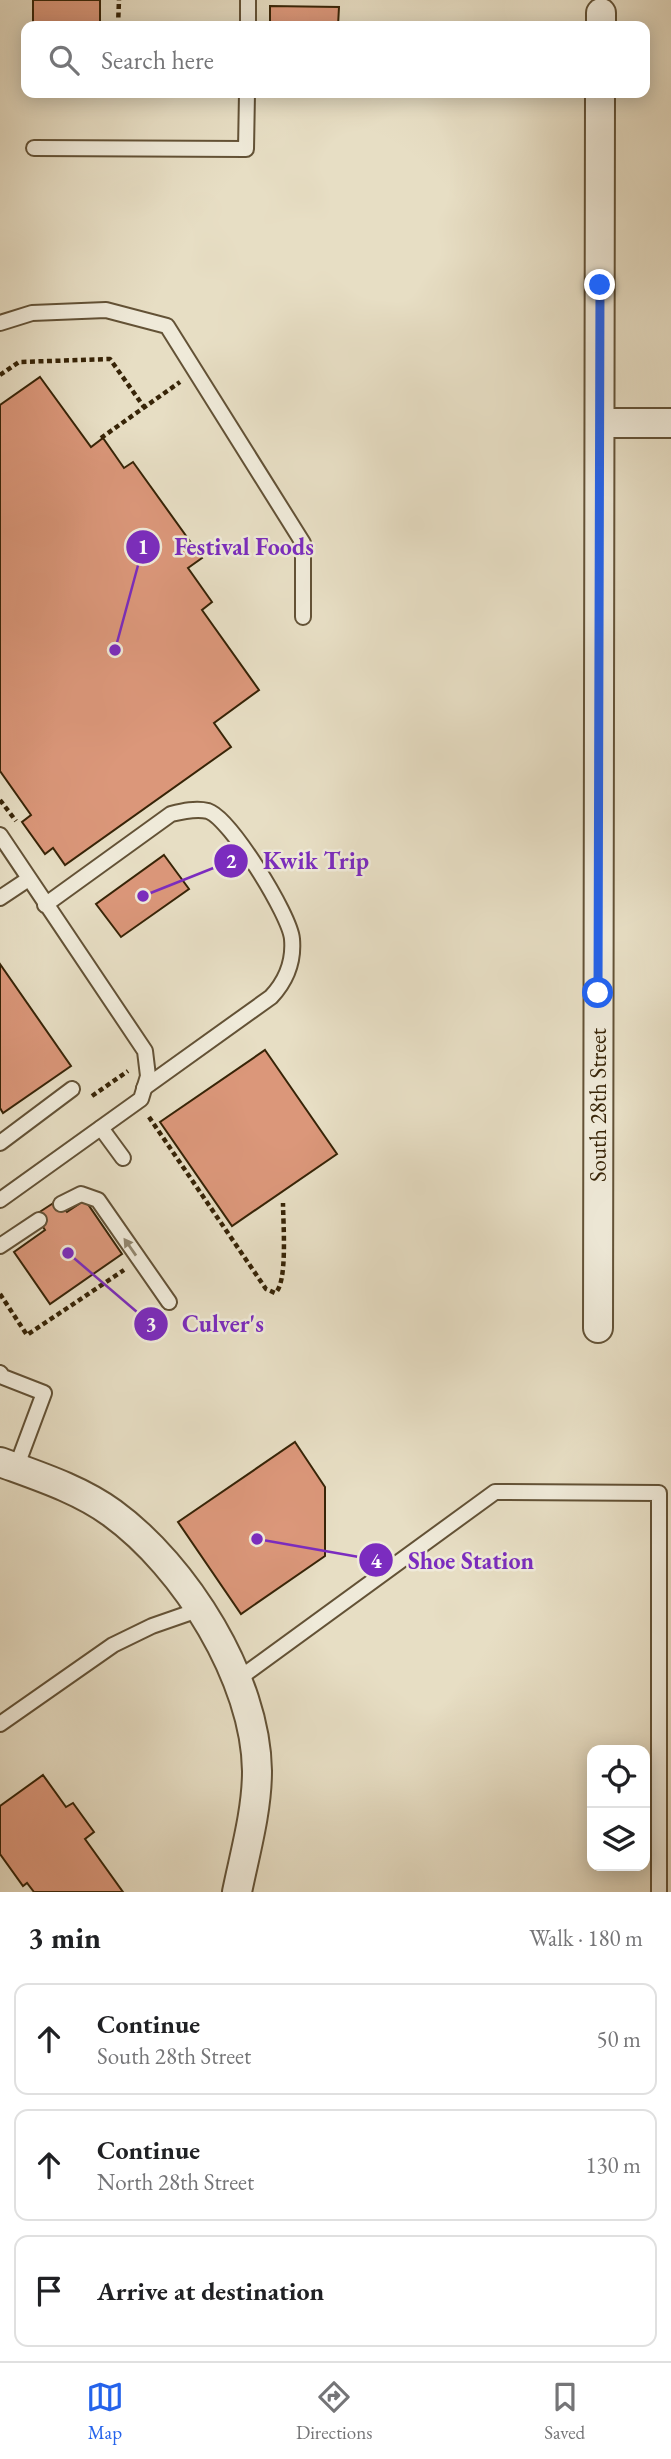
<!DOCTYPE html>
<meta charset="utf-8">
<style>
body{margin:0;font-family:"EB Garamond",serif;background:#f6f6f6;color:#202124}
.controls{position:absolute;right:21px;bottom:21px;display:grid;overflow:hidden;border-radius:14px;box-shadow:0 4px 18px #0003}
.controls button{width:63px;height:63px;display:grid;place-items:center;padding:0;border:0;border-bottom:2px solid #e0e0e0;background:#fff;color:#202124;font:35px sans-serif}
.stop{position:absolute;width:21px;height:21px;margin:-16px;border:5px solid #2563eb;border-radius:50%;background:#fff}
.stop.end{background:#2563eb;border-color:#fff;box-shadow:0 2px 7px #0008}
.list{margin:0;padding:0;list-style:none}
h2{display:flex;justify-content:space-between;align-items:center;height:91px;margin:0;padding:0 28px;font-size:30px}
h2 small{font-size:23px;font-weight:400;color:#757577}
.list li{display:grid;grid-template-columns:46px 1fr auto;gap:21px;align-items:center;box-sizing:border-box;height:112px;margin:0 14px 14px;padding:0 14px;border:2px solid #e0e0e0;border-radius:14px}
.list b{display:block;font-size:26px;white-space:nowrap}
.list p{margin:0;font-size:23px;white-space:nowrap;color:#757577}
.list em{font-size:23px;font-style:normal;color:#757577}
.icon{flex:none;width:38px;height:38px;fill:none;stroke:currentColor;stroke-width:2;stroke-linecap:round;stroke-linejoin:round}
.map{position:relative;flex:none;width:671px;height:1892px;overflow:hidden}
.search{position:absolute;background:#fff;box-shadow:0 4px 18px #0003;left:21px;right:21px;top:21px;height:77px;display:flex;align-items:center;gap:18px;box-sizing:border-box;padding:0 24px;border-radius:14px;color:#757577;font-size:26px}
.sheet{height:469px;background:#fff}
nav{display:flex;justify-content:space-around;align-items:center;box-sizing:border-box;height:98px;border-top:2px solid #e0e0e0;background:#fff;font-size:19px;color:#757577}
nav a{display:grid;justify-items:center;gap:4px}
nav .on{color:#2563eb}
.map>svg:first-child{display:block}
.building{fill:#db977a;stroke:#372407;stroke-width:2}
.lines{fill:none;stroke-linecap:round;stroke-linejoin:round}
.lane-casing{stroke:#635236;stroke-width:18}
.street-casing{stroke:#635236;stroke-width:32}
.path{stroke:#372407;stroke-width:4.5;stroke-dasharray:5 3.5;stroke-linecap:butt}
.lane{stroke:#efead9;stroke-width:14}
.street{stroke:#efead9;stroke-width:28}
.oneway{fill:#938770}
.route{stroke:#2563eb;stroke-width:9}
.labels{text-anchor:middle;stroke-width:5;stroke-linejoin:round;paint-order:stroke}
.street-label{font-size:23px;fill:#372407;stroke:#efead9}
.leader{fill:none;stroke:#7b2cbf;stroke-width:2.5}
.callout-dot{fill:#7b2cbf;stroke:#efead9;stroke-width:2.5}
.mark-label{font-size:21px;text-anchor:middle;font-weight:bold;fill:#fff}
.callout-label{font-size:24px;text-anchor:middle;font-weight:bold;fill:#7b2cbf;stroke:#efead9;stroke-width:5;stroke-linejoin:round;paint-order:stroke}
</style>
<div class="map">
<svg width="671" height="1892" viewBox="0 0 671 1892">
<rect width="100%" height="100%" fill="#e7dec4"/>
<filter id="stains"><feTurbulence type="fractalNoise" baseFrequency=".00286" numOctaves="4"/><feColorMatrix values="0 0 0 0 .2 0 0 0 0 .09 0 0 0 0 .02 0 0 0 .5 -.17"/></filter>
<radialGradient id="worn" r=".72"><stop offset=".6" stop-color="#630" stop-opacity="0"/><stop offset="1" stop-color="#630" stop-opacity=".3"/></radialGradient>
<g class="building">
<rect x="33" y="0" width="67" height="26"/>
<polygon points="270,6 339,7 338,26 270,26"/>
<polygon points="40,377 91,447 103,438 124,468 133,462 202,558 188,568 212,602 202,610 259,690 214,723 231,747 65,865 53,848 45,854 22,822 31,815 0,771 0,405"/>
<polygon points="164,855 189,889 121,937 96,904"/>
<polygon points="0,964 71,1066 3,1113 0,1108"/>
<polygon points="265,1050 337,1154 232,1226 160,1122"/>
<polygon points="58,1200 67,1212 85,1200 122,1254 50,1304 14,1252 45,1230 35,1215"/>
<polygon points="295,1442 325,1487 325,1556 241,1614 178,1522"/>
<polygon points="43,1775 66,1807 73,1803 94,1832 85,1839 123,1892 34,1892 27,1883 23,1886 0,1854 0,1806"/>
</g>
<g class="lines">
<defs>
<g id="lane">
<polyline points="248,26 248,0"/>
<polyline points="34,148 246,149 247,93"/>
<polyline points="0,323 32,313 106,310 167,326 303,543 303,617"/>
<polyline points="0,835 145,1051 148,1076 141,1099 0,1200"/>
<polyline points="0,898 27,880"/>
<path d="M45 905 171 814C183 811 196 808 208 811 230 818 290 915 292 939 294 962 286 981 271 997L144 1088"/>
<polyline points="101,1128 123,1158"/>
<polyline points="0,1143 72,1089"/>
<polyline points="61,1204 81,1194 98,1200 169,1302"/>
<polyline points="0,1246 39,1220"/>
<polyline points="0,1373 3,1377 44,1393 16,1468"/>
<polyline points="237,1680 495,1492 659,1493 659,1892"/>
<polyline points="0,1724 113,1645 152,1626 198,1610"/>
</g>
<g id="street">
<polyline points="601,26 601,13"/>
<polyline points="600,423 671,423"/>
<polyline points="598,1328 600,93"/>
<path d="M0 1462C38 1476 79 1489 112 1513 185 1566 256 1679 257 1771 257 1811 245 1853 237 1892"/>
</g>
</defs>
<use href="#lane" class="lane-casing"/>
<use href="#street" class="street-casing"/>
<g class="path">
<polyline points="118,26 119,0"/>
<polyline points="0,375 19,362 110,359 144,407"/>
<polyline points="101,438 180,382"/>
<polyline points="0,800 16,821"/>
<polyline points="92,1096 128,1071"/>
<path d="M149 1117 266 1289 275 1293C288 1284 283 1221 283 1203"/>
<polyline points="0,1294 27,1335 124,1270"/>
</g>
<use href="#lane" class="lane"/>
<use href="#street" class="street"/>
</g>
<defs><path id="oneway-solid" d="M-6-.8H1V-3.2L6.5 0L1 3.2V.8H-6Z" transform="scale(1.75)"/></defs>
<use class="oneway" href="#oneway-solid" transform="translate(130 1247) rotate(-125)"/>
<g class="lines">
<polyline class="route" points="598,993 600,285"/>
</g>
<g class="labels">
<g class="street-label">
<text transform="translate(598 1105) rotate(-90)" y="8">South 28th Street</text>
</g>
</g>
<path class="leader" d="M115 650L143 547M143 896L231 861M68 1253L151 1324M257 1539L376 1560"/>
<g class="callout-dot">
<circle cx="115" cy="650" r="7"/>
<circle cx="143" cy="896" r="7"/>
<circle cx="68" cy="1253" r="7"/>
<circle cx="257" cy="1539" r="7"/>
<circle cx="143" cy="547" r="18"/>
<circle cx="231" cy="861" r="18"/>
<circle cx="151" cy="1324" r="18"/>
<circle cx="376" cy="1560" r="18"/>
</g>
<g class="mark-label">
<text x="143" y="554">1</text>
<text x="231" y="868">2</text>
<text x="151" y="1331">3</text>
<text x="376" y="1568">4</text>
</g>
<g class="callout-label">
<text x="244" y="555">Festival Foods</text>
<text x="316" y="869">Kwik Trip</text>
<text x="223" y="1332">Culver's</text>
<text x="471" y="1569">Shoe Station</text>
</g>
<rect width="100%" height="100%" filter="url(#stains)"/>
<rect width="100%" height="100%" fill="url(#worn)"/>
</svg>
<div class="controls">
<button><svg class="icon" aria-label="locate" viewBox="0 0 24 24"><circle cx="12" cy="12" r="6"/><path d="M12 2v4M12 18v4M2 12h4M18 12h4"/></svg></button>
<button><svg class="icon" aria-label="layers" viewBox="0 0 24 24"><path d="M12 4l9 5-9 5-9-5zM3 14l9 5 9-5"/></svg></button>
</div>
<div class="stop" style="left:598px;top:993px"></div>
<div class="stop end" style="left:600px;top:285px"></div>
<div class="search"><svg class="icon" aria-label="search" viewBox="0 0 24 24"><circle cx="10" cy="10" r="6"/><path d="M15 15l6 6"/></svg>Search here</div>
</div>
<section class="sheet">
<h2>3 min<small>Walk · 180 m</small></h2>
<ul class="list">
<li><svg class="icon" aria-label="ahead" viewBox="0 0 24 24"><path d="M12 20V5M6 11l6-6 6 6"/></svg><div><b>Continue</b><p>South 28th Street</p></div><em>50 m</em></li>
<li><svg class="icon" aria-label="ahead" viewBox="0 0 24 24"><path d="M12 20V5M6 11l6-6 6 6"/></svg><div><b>Continue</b><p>North 28th Street</p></div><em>130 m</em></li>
<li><svg class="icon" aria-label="arrive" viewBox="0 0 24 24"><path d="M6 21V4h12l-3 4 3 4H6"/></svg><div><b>Arrive at destination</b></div></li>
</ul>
</section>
<nav>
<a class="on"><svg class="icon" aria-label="map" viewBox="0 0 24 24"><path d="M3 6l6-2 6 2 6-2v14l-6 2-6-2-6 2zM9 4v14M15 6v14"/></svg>Map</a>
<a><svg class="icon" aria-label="directions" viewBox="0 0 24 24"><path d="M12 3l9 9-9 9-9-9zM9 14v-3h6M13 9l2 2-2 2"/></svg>Directions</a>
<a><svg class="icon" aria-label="saved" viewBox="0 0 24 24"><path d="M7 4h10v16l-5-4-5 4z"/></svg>Saved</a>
</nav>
